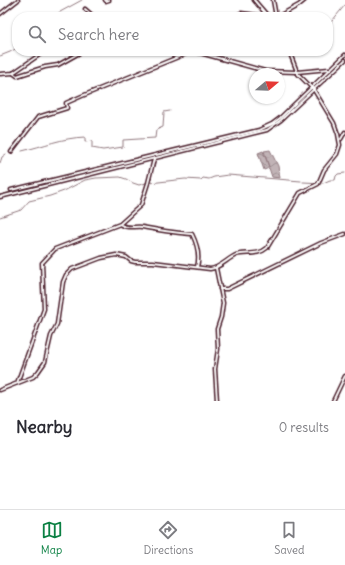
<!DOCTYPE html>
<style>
body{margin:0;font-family:Delius,sans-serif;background:#f7f7f7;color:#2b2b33}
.compass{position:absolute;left:249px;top:68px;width:36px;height:36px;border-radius:50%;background:#fff;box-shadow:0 1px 3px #0004;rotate:71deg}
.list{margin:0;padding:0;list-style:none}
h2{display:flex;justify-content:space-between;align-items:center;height:52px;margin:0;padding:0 16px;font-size:17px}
h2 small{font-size:13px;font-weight:400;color:#7c7c81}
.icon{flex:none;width:22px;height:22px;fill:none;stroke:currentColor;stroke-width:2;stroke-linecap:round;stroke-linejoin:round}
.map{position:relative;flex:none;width:345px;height:401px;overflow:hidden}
.search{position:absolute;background:#fff;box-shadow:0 1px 3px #0004;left:12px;right:12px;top:12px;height:44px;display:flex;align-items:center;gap:10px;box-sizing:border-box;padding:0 14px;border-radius:16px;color:#7c7c81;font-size:15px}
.sheet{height:108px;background:#fff}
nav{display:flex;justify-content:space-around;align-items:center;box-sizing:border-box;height:56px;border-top:1px solid #e1e1e2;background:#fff;font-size:11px;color:#7c7c81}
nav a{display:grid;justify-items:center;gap:2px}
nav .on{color:#0b8043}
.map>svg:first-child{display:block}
.water{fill:url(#water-waves);stroke:#91787e}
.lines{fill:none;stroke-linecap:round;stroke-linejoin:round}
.stream{stroke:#91787e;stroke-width:1}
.minor-casing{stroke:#4a1f2b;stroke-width:5}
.minor{stroke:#fff;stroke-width:2}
</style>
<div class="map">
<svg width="345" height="401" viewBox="0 0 345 401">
<defs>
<pattern id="water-waves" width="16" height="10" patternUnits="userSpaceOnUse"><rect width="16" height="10" fill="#c1b3b6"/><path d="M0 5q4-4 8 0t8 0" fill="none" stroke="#9f9194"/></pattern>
</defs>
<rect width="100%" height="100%" fill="#fff"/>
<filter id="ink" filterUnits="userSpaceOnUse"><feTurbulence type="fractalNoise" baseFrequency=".025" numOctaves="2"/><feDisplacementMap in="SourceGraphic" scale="8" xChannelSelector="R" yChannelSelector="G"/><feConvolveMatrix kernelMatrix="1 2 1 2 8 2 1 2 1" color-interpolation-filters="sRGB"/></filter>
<g filter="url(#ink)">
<polygon class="water" points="270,150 278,166 280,178 272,177 269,168 264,170 258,153 263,151 269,167 264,151"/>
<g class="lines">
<g class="stream">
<polyline points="53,17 60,12 82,0"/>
<polyline points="328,26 345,5"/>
<polyline points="0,56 10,52 17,48"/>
<polyline points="295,106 345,58"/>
<polyline points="260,131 266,129"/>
<path d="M22 151C44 146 61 138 85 137V142L92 141V148L103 150 123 147V140L155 138 156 130 163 127 164 112 170 111"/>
<polyline points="0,163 2,157 6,154"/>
<polyline points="303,182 323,183 330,180 335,180 336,176 338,174 345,173"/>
<polyline points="150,183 185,179 201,180 203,178 209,179 214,177 228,175 301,181"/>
<polyline points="0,195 126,163"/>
<polyline points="0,217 21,210 29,201 50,196 64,191 85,180 96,178 120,177 126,179 133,183 139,185 146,183"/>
</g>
<defs>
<g id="minor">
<polyline points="105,0 106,1 109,0"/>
<polyline points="254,0 266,14 270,17"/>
<polyline points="273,0 276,17"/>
<polyline points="85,9 93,16 97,17"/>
<polyline points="0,14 18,0"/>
<polyline points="233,17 241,13 264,16 267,15"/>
<polyline points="277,17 299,5 305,0"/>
<polyline points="193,51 265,71 297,72 329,69"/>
<polyline points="13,73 17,76 45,67 58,65 83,51"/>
<polyline points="0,74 13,73 45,51"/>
<polyline points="341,139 345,132"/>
<polyline points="11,152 38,117 67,108 66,103 82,96 193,51"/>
<polyline points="11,190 259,130 272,124 280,118 345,55"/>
<polyline points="0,197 267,130 281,120 345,60"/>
<path d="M121 225C128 229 135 226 142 227 159 230 175 233 192 234 197 244 200 256 197 267"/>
<polyline points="216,268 223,303 221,317 217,329 218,349 215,369 217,401"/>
<polyline points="220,289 227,289 321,243 345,234"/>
<polyline points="17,383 44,309 42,263 55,249 120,224 141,205 148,183 154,159"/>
<path d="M0 390 33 377 38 372 45 362 51 336 57 324 63 282 66 275 72 269 101 258 116 255 126 257 131 261 135 262H153L210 269C220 268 227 259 236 255 246 252 258 256 267 248L300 193 318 184 324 170 337 154 340 145 338 134 334 123 314 90 298 74 289 51"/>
<polyline points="333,401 345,376"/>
</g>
</defs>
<use href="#minor" class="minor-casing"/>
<use href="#minor" class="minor"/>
</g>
</g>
</svg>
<svg class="compass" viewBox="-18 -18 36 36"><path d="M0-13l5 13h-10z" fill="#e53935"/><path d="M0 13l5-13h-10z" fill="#7c7c81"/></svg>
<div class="search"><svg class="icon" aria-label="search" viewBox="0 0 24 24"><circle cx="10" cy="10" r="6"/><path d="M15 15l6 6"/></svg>Search here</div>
</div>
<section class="sheet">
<h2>Nearby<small>0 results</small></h2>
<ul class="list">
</ul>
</section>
<nav>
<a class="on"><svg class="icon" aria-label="map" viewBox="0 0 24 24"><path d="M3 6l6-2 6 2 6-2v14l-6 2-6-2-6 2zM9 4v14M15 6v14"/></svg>Map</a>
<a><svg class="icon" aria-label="directions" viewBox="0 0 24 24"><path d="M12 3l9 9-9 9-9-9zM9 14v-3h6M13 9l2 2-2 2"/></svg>Directions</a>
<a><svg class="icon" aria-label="saved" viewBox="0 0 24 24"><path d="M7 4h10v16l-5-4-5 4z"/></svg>Saved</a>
</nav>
